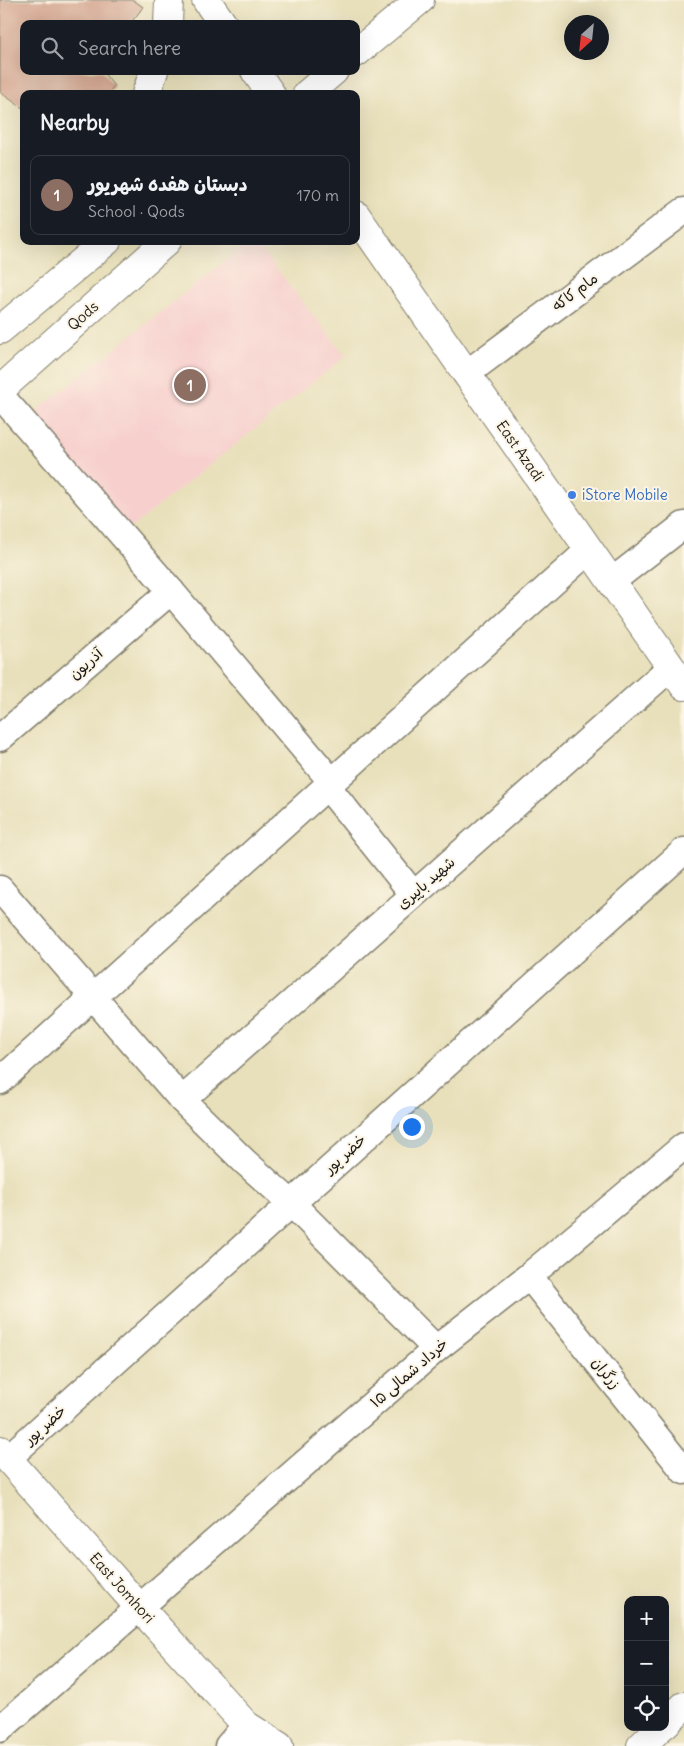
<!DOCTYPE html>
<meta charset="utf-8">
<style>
body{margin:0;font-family:Delius,"Playpen Sans Arabic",sans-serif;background:#20242c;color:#f1f3f6}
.controls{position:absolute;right:15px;bottom:15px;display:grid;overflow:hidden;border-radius:10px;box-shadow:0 5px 20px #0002}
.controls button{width:45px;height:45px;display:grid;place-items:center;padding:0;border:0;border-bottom:1px solid #363941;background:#171b24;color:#f1f3f6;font:25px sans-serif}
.compass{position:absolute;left:564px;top:15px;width:45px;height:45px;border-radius:50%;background:#171b24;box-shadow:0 5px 20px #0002;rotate:207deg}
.you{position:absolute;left:411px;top:1126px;width:18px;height:18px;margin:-12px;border:4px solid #fff;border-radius:50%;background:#1a73e8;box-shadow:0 0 0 8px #1a73e833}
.badge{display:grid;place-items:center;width:32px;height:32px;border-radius:50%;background:#ea580c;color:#fff;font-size:16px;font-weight:700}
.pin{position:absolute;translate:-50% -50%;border:2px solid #fff;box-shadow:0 1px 5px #0006}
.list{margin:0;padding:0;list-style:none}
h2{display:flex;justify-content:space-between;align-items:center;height:65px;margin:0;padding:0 20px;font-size:21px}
h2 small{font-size:16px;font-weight:400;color:#9ea1a6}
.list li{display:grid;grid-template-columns:32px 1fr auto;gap:15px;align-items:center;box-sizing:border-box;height:80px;margin:0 10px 10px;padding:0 10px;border:1px solid #363941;border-radius:10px}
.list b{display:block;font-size:19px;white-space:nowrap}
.list p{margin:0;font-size:16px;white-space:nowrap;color:#9ea1a6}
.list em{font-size:16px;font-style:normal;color:#9ea1a6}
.icon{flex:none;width:28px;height:28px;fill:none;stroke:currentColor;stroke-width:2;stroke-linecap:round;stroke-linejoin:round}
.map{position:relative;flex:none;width:684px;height:1746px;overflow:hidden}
.search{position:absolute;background:#171b24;box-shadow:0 5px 20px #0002;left:20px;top:20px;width:340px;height:55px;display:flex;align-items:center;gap:12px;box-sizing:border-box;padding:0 18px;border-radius:10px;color:#9ea1a6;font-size:19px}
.panel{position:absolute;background:#171b24;box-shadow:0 5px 20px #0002;left:20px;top:90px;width:340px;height:155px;border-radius:10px}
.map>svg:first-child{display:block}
.built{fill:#f7d0ce}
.building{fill:#d4a690}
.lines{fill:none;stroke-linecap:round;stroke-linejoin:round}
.street-casing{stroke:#827e6c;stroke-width:29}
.secondary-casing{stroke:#827e6c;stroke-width:30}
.street{stroke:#fff;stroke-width:26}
.secondary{stroke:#fff;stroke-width:28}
.shop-dot{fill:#3f7fe0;stroke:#fcf5e5;stroke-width:2}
.labels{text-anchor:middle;stroke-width:4;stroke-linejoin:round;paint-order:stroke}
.street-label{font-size:15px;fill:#1c1c1c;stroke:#fcf5e5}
.shop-label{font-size:15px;fill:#366cbe;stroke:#fcf5e5;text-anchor:start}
</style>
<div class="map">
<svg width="684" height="1746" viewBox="0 0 684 1746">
<rect width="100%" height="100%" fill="#fcf5e5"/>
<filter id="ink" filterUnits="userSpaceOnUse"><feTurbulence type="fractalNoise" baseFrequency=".02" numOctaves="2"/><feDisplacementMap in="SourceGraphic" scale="10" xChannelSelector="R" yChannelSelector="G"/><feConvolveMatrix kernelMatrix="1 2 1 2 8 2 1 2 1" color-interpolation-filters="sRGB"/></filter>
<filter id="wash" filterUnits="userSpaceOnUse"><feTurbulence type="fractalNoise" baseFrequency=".0096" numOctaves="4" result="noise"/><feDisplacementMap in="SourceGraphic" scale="20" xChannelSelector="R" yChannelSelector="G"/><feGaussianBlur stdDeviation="1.12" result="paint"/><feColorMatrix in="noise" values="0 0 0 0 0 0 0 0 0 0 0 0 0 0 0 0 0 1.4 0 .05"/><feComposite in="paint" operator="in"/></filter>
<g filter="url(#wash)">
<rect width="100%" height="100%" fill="#e8e0bb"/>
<polygon class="built" points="250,241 254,241 346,356 128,530 34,413"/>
<g id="blocks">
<polygon class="building" points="0,0 133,0 143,7 130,24 24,24 24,71 102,71 114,86 108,94 24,94 24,109 0,92"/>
</g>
</g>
<g filter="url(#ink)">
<use href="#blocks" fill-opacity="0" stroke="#827e6c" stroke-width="1"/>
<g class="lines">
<defs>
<g id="street">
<polyline points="466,374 684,211"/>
<polyline points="0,395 171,591 332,782"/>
<polyline points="611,582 684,525"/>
<polyline points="0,738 171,591"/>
<polyline points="327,786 413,894"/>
<polyline points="0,889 182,1100 244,1161 291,1203 436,1349"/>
<polyline points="0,1081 589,550"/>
<polyline points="182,1100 671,667"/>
<polyline points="529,1276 684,1471"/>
<polyline points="8,1458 684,851"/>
<polyline points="0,1729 436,1349 529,1276 684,1146"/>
<polyline points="228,1746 246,1725"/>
</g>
<g id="secondary">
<polyline points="206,0 223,24"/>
<polyline points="168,24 169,0"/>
<polyline points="356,53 420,0"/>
<polyline points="255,71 271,94"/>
<polyline points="146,94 154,71"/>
<polyline points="307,94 334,71"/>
<polyline points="356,215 684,686"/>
<polyline points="0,330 107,241"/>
<polyline points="0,390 167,241"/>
<polyline points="0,1450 139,1607 246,1725 256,1746"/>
<polyline points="665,1724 684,1706"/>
<polyline points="246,1725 279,1746"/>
<polyline points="641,1746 661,1727"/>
</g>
</defs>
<use href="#street" class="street-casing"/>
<use href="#secondary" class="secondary-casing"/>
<use href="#street" class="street"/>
<use href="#secondary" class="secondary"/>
</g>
</g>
<circle class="shop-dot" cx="572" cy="495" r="5"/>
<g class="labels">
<g class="street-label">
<text transform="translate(575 292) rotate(-37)" y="5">مام کاکه</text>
<text transform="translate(83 316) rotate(-42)" y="5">Qods</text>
<text transform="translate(520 451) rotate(55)" y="5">East Azadi</text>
<text transform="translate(86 664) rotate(-41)" y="5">آذریون</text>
<text transform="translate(426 883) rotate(-41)" y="5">شهید باپیری</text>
<text transform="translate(345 1154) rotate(-42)" y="5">خضر پور</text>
<text transform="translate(409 1373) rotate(-41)" y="5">۱۵ خرداد شمالی</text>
<text transform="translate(606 1373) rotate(51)" y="5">زرگران</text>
<text transform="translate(45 1425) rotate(-42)" y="5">خضر پور</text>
<text transform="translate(122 1588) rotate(48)" y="5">East Jomhori</text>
</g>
<g class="shop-label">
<text x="582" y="500">iStore Mobile</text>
</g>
</g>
</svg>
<div class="controls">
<button>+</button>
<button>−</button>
<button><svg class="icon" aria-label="locate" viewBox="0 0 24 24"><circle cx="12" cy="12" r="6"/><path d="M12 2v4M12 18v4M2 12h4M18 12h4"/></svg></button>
</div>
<svg class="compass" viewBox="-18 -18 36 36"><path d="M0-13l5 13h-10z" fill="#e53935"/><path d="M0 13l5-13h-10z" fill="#9ea1a6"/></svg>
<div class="you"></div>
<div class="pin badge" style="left:190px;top:385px;background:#8d6e63">1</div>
<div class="search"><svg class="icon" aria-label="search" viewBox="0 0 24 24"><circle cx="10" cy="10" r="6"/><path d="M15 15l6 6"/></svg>Search here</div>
<section class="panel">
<h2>Nearby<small></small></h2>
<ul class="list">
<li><span class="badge" style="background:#8d6e63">1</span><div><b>دبستان هفده شهریور</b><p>School · Qods</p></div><em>170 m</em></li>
</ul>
</section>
</div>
